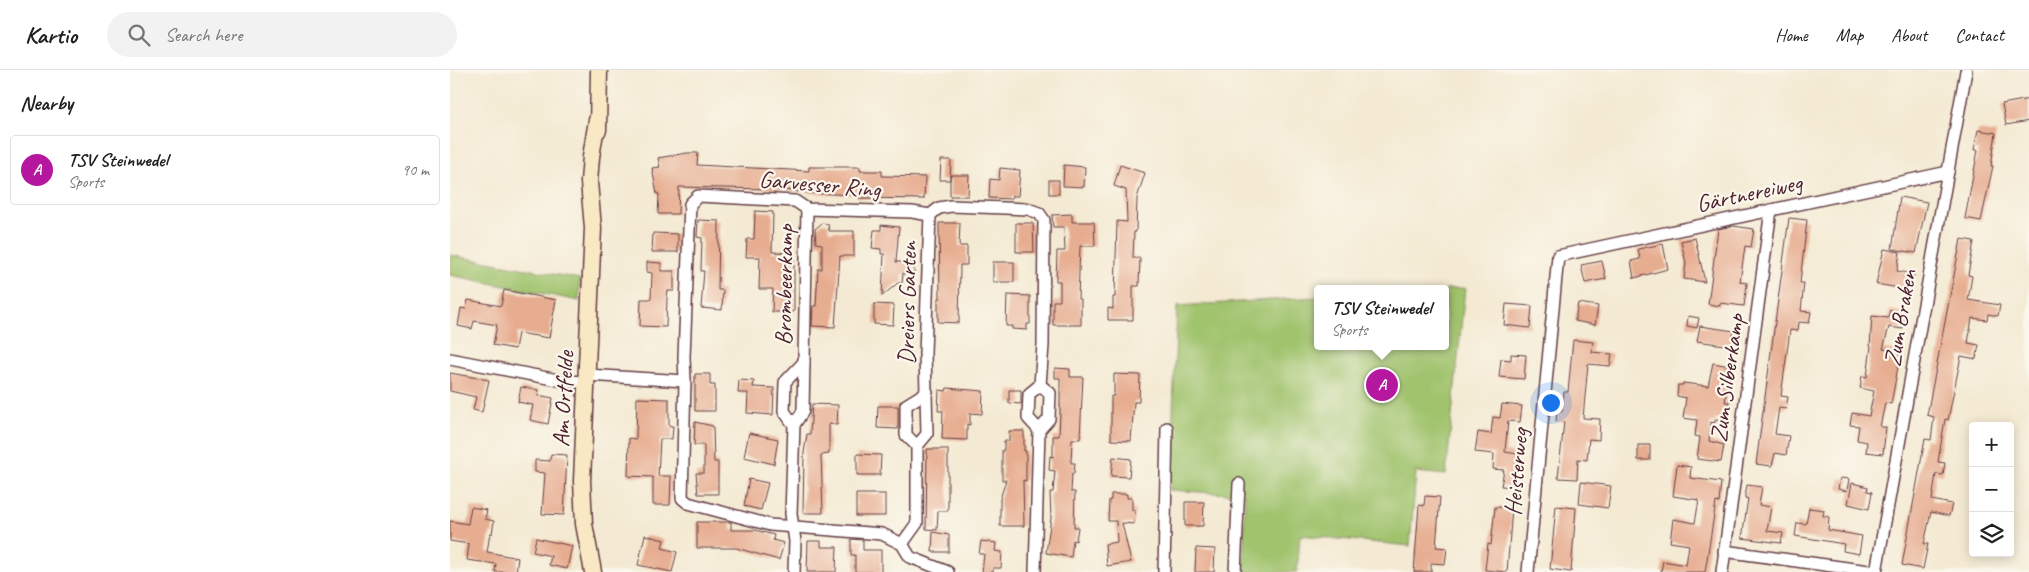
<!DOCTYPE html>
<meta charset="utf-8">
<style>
body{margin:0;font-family:Caveat,sans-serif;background:#f2f2f2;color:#202124}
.controls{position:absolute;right:15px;bottom:15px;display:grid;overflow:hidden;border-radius:5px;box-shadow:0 2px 12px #0003}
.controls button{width:45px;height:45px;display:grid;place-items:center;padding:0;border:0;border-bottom:1px solid #e0e0e0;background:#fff;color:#202124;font:25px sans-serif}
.you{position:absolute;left:1100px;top:332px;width:18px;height:18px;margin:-12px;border:4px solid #fff;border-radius:50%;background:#1a73e8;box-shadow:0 0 0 8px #1a73e833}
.badge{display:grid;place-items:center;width:32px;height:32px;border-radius:50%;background:#b5179e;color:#fff;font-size:16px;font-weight:700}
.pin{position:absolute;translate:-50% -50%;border:2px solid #fff;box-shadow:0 1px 5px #0006}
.popup{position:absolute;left:864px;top:215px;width:135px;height:65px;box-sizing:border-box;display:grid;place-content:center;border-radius:5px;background:#fff;filter:drop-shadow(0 1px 4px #0005);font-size:16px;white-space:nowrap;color:#757577}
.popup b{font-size:19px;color:#202124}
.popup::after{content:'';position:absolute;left:50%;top:100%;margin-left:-10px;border:10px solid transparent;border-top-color:#fff}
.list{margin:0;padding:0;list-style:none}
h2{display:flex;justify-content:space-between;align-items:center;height:65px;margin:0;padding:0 20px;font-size:21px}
h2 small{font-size:16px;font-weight:400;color:#757577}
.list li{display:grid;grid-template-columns:32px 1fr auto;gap:15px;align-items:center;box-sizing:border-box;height:70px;margin:0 10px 10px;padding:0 10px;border:1px solid #e0e0e0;border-radius:5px}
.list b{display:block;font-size:19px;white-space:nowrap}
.list p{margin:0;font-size:16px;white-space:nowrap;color:#757577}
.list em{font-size:16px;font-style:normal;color:#757577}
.icon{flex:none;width:28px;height:28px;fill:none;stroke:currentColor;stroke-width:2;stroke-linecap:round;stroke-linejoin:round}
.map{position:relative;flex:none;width:1579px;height:502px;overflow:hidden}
header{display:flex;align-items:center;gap:30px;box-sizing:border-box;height:70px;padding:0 25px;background:#fff;border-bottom:1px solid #e0e0e0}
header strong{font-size:24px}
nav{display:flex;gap:28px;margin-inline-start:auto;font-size:18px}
.search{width:350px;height:45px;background:#f2f2f2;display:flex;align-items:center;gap:12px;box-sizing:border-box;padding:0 18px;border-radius:28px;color:#757577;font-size:19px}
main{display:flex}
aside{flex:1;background:#fff}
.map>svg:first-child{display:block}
.green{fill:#a0c36d;stroke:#75714c}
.building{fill:#e7ad91}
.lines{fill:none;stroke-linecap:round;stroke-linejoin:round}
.street-casing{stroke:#643d44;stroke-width:14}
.secondary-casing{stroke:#643d44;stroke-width:19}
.street{stroke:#fff;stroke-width:11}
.secondary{stroke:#f8e8c3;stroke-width:16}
.labels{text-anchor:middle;stroke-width:4.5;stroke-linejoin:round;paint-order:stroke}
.street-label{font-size:24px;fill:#4a1f2b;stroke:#fbf7ec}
</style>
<header>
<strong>Kartio</strong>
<div class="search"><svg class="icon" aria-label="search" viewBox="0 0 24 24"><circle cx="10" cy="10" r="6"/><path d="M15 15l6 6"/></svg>Search here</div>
<nav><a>Home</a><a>Map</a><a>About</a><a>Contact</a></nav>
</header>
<main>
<aside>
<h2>Nearby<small></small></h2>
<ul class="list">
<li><span class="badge">A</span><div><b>TSV Steinwedel</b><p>Sports</p></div><em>90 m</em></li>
</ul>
</aside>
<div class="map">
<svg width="1579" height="502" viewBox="0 0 1579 502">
<rect width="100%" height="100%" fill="#fbf7ec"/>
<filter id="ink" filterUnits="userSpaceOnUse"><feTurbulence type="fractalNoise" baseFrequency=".02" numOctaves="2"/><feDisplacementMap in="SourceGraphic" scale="10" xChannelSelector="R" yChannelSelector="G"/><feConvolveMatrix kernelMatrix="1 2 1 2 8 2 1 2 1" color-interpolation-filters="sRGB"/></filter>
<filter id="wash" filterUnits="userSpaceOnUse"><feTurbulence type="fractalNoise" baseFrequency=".0096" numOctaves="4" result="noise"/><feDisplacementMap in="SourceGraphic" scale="20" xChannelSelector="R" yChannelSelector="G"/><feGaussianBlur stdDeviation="1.12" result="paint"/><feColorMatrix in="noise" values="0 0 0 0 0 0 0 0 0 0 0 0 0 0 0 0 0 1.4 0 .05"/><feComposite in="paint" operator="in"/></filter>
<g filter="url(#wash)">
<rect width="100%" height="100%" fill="#f4ead3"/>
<g class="green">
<polygon points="0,185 130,209 129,231 0,205"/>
<polygon points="1015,218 996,405 966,402 960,476 850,465 847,502 793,502 795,425 720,420 727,236 868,227 868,276 996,276 996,219"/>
</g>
<g id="blocks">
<g class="building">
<polygon points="1579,29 1579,51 1556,55 1552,34"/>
<polygon points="1528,60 1546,63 1541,96 1543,96 1531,151 1515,148 1528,80 1524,80"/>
<polygon points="237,83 248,83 247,95 359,101 359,97 410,97 410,101 432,101 432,106 475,107 474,129 408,128 408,125 358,123 358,122 319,119 229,117 228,144 208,144 209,124 207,124 202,98 210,97 208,88"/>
<polygon points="491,90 501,90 500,110 490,110"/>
<polygon points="614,95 635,97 634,117 613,116"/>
<polygon points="670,95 695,103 687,128 686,162 684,162 683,188 690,188 689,216 683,216 683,250 658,250 658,238 663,239 663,227 665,227 667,151 677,152 676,120 664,116"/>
<polygon points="550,98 570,100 568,126 562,126 561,129 539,128 540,109 549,110"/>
<polygon points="500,105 519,105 518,126 500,126"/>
<rect x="599" y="110" width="10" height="14"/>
<polygon points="1450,127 1477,132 1466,183 1442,179"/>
<polygon points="305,141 323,142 322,182 344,183 344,242 322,242 323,219 309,219 310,187 296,187 297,169 304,169"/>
<polygon points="622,144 622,152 644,152 645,176 630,176 628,229 631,229 631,255 603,255 603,231 610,231 610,211 606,211 607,181 615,181 614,157 603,157 602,145"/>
<polygon points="1339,148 1357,150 1350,213 1354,213 1351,241 1361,242 1359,253 1349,252 1348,261 1340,260 1331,326 1338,327 1336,339 1329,338 1325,364 1339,366 1336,385 1325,383 1322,396 1306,394"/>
<polygon points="248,150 269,151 268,220 273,220 272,240 251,238 254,201 251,201 252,168 247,167"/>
<polygon points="372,153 378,154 379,161 404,161 404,186 390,186 385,257 362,256 363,236 366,236 368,199 372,199 372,174 366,173 365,159"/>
<polygon points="489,153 510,153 509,176 517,176 517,195 510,195 509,253 488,252 488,229 490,229"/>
<polygon points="566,153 583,153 584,182 566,182"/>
<polygon points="431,155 449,157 446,192 464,192 464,205 453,203 452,213 448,213 432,226 434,184 431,184 431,179 422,178 424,160 431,160"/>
<polygon points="1283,156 1304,159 1301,177 1295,176 1290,212 1297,213 1294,236 1270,233 1270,236 1258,234 1268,159"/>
<polygon points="203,163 228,164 228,182 202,182"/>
<polygon points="1245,168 1255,212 1234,209 1236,193 1231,171"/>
<polygon points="1511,169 1524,171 1518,205 1522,206 1518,230 1550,235 1548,246 1538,244 1537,250 1522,248 1518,273 1529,275 1526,289 1511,286 1498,350 1495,349 1488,392 1495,393 1493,405 1486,404 1482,430 1502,434 1499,446 1481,442 1474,474 1478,474 1473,499 1452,495 1475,369 1481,370 1484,347 1477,345"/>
<polygon points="1213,174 1218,199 1184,208 1181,191 1190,189 1188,179"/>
<polygon points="1434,179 1450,182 1447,201 1464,204 1461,220 1426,214"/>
<polygon points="1152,191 1156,209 1135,213 1131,195"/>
<polygon points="197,192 211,193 211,201 224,201 224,221 218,221 217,227 216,257 190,256 191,229 201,229 202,203 197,202"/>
<rect x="543" y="192" width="21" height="20"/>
<polygon points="54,220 106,230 99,268 68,263 65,279 43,275 47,255 24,251 22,259 8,256 11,238 16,239 18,230 51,236"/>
<polygon points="557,225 580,226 580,254 577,254 577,260 562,259 562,256 556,256"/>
<polygon points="1128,233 1148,236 1145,255 1125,251"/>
<polygon points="424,234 444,235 443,255 424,254"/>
<polygon points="1056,234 1082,236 1080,258 1054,255"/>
<polygon points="1440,240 1455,242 1453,259 1439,257 1433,279 1451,281 1441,334 1435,333 1430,357 1436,357 1433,384 1416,382 1417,372 1407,370 1409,356 1400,355 1402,343 1419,346 1424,321 1410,318 1412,306 1417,307 1421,276 1420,276 1422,246 1438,248"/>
<polygon points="1238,246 1249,248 1247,258 1237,256"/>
<polygon points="1250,256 1284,261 1281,276 1247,271"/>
<polygon points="1123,270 1143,272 1142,282 1162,284 1160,296 1138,294 1133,348 1150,349 1149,370 1139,369 1137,390 1128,389 1127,409 1108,408 1114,352 1106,351 1107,342 1112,342 1114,322 1118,322"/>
<polygon points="1061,284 1076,285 1074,309 1049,307 1051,289 1061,290"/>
<polygon points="1263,293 1280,296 1275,332 1279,332 1278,342 1273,341 1272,350 1265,349 1265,353 1261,352 1259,371 1274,375 1271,392 1247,389 1250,367 1245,366 1247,350 1233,348 1236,328 1227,326 1228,315 1233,315 1233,313 1258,316"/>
<polygon points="605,298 620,299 620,307 633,307 630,369 622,369 621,393 625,393 624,404 622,403 621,422 625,422 624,457 628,457 626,471 623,470 621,487 596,483 601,448 600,422 603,422 605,401 599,400 600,386 603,387 603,366 609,366 610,344 610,308 605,308"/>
<polygon points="0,303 39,310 32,342 23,340 26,327 0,321"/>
<polygon points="245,304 260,304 260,315 265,315 265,341 245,341"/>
<polygon points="664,304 690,305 689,332 684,332 681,371 661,370 661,326 664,326"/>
<polygon points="289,310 304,311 303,317 324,318 323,345 297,343 298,323 288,323"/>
<polygon points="71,317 89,320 88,325 103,328 98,354 80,350 83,335 68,332"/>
<polygon points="497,318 533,321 532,344 520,343 520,355 517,354 517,370 492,369 493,341 488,341 489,320 496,321"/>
<polygon points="559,320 571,320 571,334 559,333"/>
<polygon points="187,328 219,329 219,356 223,356 222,369 210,369 208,406 221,406 220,435 203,435 203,407 178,406 179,368 186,369"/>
<polygon points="362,334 388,335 387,355 379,354 379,384 371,385 373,443 353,443 354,383 357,364 360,364"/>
<polygon points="1052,334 1072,336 1070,352 1058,351 1055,382 1068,384 1063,417 1051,416 1054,400 1043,399 1044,384 1025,382 1028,362 1041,364 1043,347 1050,348"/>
<polygon points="428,336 448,336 448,359 427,358"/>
<polygon points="245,352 263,356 264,392 268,392 268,424 248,424 246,403 254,403 254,375 244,375"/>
<polygon points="559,361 574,361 574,381 576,381 576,411 573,410 574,456 550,456 550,429 556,410 552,410 552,380 554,380 554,371 559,371"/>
<polygon points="299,363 328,369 324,394 294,387"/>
<rect x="1188" y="375" width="12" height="15"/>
<polygon points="477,379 498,379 498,441 488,441 487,460 476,459"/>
<polygon points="101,384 117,385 114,445 92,444 95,403 85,402 85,390 100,391"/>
<polygon points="407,384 431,385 430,405 407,405"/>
<polygon points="663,387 681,389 679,407 661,406"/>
<polygon points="1227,395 1241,397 1240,408 1271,412 1269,433 1266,432 1255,502 1211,502 1213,491 1236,495 1239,475 1220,472 1223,449 1245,453 1249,430 1223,426"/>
<polygon points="1390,408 1399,409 1397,421 1388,419"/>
<polygon points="299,409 318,413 311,440 294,436"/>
<polygon points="1131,412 1161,416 1158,438 1129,434"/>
<polygon points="1402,413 1418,417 1417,421 1422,422 1419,439 1398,434"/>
<polygon points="1297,415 1312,417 1309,435 1321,437 1317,461 1333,463 1331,473 1292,468 1298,429 1295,428"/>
<rect x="406" y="424" width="29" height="22"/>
<polygon points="661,424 677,424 677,428 682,428 682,440 685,440 684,454 672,453 681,492 657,496 655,474 667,472 666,451 658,451 659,430 661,430"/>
<polygon points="975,426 990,427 986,477 997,478 995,494 981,493 981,502 964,502 969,435 974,436"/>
<polygon points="735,432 754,432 753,456 735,456"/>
<polygon points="1106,436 1126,438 1121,502 1100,499"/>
<polygon points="21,437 37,440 35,449 44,451 42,464 40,463 37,482 68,488 66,502 45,502 46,494 17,490 19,474 0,471 0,451 18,454"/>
<polygon points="1045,437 1062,438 1057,502 1035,500 1038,474 1041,475"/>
<polygon points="1359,438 1374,440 1373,446 1379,447 1378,460 1412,466 1409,484 1393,481 1394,474 1345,466 1347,453 1356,454"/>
<polygon points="247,452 281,452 281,460 305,460 324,465 323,470 334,473 329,490 286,478 247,478"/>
<polygon points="483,462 499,465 499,482 482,482"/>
<polygon points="195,465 214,470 212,478 227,482 222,502 188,495"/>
<polygon points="86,468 122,476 117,499 99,495 101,486 83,482"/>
<polygon points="401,469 413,470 413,480 431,480 431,502 405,502 405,485 401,485"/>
<polygon points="358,471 371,471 371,477 387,477 386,502 357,502"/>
<polygon points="531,471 546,473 545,481 552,482 551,498 543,498 543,502 532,502 534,484 529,484"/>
<polygon points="746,478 765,479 764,502 745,502"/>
</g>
</g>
</g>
<g filter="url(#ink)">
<use href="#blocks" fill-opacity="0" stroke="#643d44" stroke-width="1"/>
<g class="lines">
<defs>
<g id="street">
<polyline points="0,289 113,311 137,312"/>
<polyline points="137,305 235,311"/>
<polyline points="344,355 334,341 335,312 354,292"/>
<polyline points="589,360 578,348 579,324 590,315"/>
<polyline points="467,376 456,365 456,335 477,322"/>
<polyline points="452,474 467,453 467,376 477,364 475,283 480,145"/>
<polyline points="1274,481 1426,502"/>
<polyline points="344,502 345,471 341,444 344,355 353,341 357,139"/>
<polyline points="498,502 460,487 452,474 432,464 320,455 238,433 232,428 235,311 234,287 240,134 248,126 345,131 357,139 462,142 480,145 489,138 501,136 578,139 589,143 594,150 593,275 590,315 600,323 599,349 589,360 585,502"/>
<polyline points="714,502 717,358"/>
<polyline points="785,502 789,414"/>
<polyline points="1078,502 1108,186 1498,102"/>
<polyline points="1272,502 1321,140"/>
<polyline points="1426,502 1516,1"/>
</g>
<g id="secondary">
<polyline points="148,60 149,0"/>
<polyline points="143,502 134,454 132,411 143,158 139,112 141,87 147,50"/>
</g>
</defs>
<use href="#street" class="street-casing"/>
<use href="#secondary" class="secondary-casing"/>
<use href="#street" class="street"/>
<use href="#secondary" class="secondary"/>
</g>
</g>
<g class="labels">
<g class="street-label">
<text transform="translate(370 114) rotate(5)" y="8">Garvesser Ring</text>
<text transform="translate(1299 123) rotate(-12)" y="8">Gärtnereiweg</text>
<text transform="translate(334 215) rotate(-89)" y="8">Brombeerkamp</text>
<text transform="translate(457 233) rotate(-89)" y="8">Dreiers Garten</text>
<text transform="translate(1450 248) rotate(-80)" y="8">Zum Braken</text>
<text transform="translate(1277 308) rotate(-82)" y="8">Zum Silberkamp</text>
<text transform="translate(113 329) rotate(-87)" y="8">Am Ortfelde</text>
<text transform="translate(1066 402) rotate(-85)" y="8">Heisterweg</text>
</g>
</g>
</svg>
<div class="controls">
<button>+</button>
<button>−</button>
<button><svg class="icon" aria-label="layers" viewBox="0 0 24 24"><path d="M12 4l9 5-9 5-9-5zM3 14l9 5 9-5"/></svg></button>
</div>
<div class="you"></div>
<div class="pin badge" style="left:932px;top:315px">A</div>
<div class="popup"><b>TSV Steinwedel</b>Sports</div>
</div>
</main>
